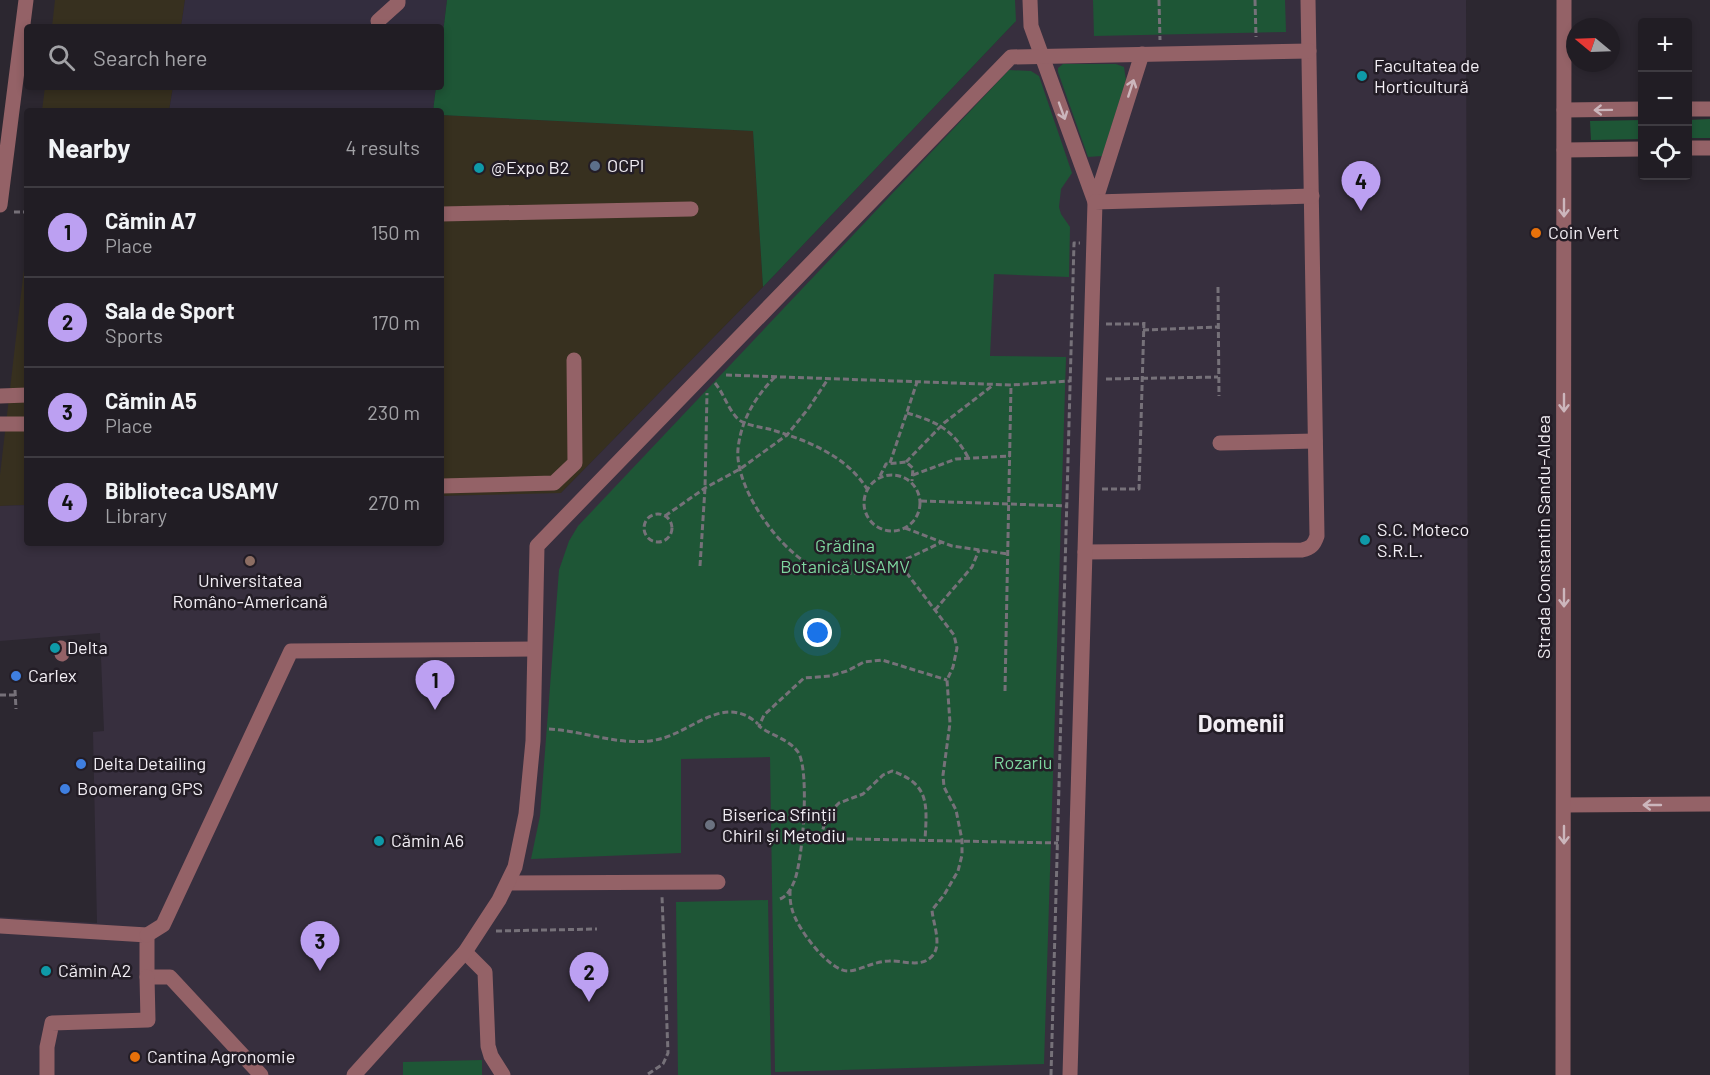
<!DOCTYPE html>
<meta charset="utf-8">
<style>
body{margin:0;font-family:Barlow,sans-serif;background:#2d2a31;color:#f1f3f6}
.controls{position:absolute;right:18px;top:18px;display:grid;overflow:hidden;border-radius:6px;box-shadow:0 3px 9px #0003}
.controls button{width:54px;height:54px;display:grid;place-items:center;padding:0;border:0;border-bottom:2px solid #3e3b41;background:#211d24;color:#f1f3f6;font:30px sans-serif}
.compass{position:absolute;left:1566px;top:18px;width:54px;height:54px;border-radius:50%;background:#211d24;box-shadow:0 3px 9px #0003;rotate:289deg}
.you{position:absolute;left:818px;top:633px;width:21px;height:21px;margin:-15px;border:4px solid #fff;border-radius:50%;background:#1a73e8;box-shadow:0 0 0 9px #1a73e833}
.badge{display:grid;place-items:center;width:39px;height:39px;border-radius:50%;background:#bca0f2;color:#111;font-size:20px;font-weight:700}
.pin{position:absolute;translate:-50% -50px;filter:drop-shadow(0 2px 3px #0008)}
.pin::after{content:'';position:absolute;top:32px;width:21px;height:18px;background:inherit;clip-path:polygon(0 0,100% 0,50% 100%)}
.list{margin:0;padding:0;list-style:none}
h2{display:flex;justify-content:space-between;align-items:center;height:78px;margin:0;padding:0 24px;font-size:26px}
h2 small{font-size:20px;font-weight:400;color:#a2a2a6}
.list li{display:grid;grid-template-columns:39px 1fr auto;gap:18px;align-items:center;box-sizing:border-box;height:90px;padding:0 24px;border-top:2px solid #3e3b41}
.list b{display:block;font-size:22px;white-space:nowrap}
.list p{margin:0;font-size:20px;white-space:nowrap;color:#a2a2a6}
.list em{font-size:20px;font-style:normal;color:#a2a2a6}
.icon{flex:none;width:33px;height:33px;fill:none;stroke:currentColor;stroke-width:2;stroke-linecap:round;stroke-linejoin:round}
.map{position:relative;flex:none;width:1710px;height:1075px;overflow:hidden}
.search{position:absolute;background:#211d24;box-shadow:0 3px 9px #0003;left:24px;top:24px;width:420px;height:66px;display:flex;align-items:center;gap:15px;box-sizing:border-box;padding:0 21px;border-radius:6px;color:#a2a2a6;font-size:22px}
.panel{position:absolute;background:#211d24;box-shadow:0 3px 9px #0003;left:24px;top:108px;width:420px;height:438px;border-radius:6px}
.map>svg:first-child{display:block}
.commercial{fill:#37301f}
.built{fill:#372f3e}
.medical{fill:#332d3e}
.green{fill:#1e5636}
.lines{fill:none;stroke-linecap:round;stroke-linejoin:round}
.path{stroke:#767179;stroke-width:3;stroke-dasharray:6 3;stroke-linecap:butt}
.minor{stroke:#946267;stroke-width:15}
.oneway{stroke:#ccb6bc}
.culture-dot{fill:#0f9aa8;stroke:#231d26;stroke-width:2}
.service-dot{fill:#5c6f8a;stroke:#231d26;stroke-width:2}
.food-dot{fill:#e8710a;stroke:#231d26;stroke-width:2}
.education-dot{fill:#8d6e63;stroke:#231d26;stroke-width:2}
.shop-dot{fill:#3f7fe0;stroke:#231d26;stroke-width:2}
.worship-dot{fill:#6b7280;stroke:#231d26;stroke-width:2}
.labels{text-anchor:middle;stroke-width:5;stroke-linejoin:round;paint-order:stroke}
.poi-label{font-size:18px;fill:#f2eef4;stroke:#231d26;text-anchor:start}
.street-label{font-size:18px;fill:#f2eef4;stroke:#231d26}
.park-label{font-size:18px;fill:#7ed69f;stroke:#231d26}
.district-label{font-size:24px;font-weight:bold;fill:#f2eef4;stroke:#231d26}
</style>
<div class="map">
<svg width="1710" height="1075" viewBox="0 0 1710 1075">
<rect width="100%" height="100%" fill="#2c2730"/>
<g class="commercial">
<polygon points="55,0 185,0 181,27 52,27"/>
<polygon points="45,87 173,87 169,111 42,111"/>
<polygon points="441,115 753,131 763,287 560,494 441,496"/>
<polygon points="27,243 27,505 0,506 0,475"/>
</g>
<polygon class="built" points="1015,0 1466,0 1469,1075 0,1075 0,917 97,923 93,732 104,731 100,633 0,641 0,506 27,505 27,543 441,543 441,496 561,493 763,287 1015,22"/>
<g class="medical">
<polygon points="185,0 447,0 441,49 441,27 181,27"/>
<polygon points="173,87 436,87 433,111 169,111"/>
</g>
<g class="green">
<polygon points="447,0 1015,0 1016,21 763,287 753,131 441,115 441,111 433,111 436,87 441,87 441,49"/>
<polygon points="1093,0 1285,0 1286,32 1094,36"/>
<polygon points="1063,64 1116,64 1124,67 1126,80 1102,156 1088,157 1058,72 1058,68"/>
<polygon points="1009,70 1031,71 1039,76 1072,173 1061,189 1059,207 1061,214 1070,227 1069,277 994,274 990,356 1066,357 1044,1064 775,1072 770,757 681,759 681,853 531,859 540,816 559,570 569,541 578,526"/>
<polygon points="1710,119 1710,138 1688,138 1688,120"/>
<polygon points="1642,120 1642,139 1591,140 1590,121"/>
<polygon points="768,900 771,1075 678,1075 676,902"/>
<polygon points="482,1060 482,1075 403,1075 403,1062"/>
</g>
<g class="lines">
<g class="path">
<polyline points="1159,0 1160,40"/>
<polyline points="1255,0 1256,37"/>
<polyline points="14,212 27,212"/>
<polyline points="1218,287 1219,396"/>
<polyline points="1106,324 1143,324"/>
<polyline points="1143,330 1218,327"/>
<polyline points="726,375 1011,385 1070,381"/>
<path d="M775 377C755 397 741 420 738 449 734 490 788 565 828 572 869 579 905 560 942 542"/>
<polyline points="1106,379 1218,377"/>
<path d="M715 383C724 394 728 409 738 419 744 425 760 427 769 429 806 440 846 455 867 489"/>
<path d="M907 413C937 422 953 429 969 459"/>
<polyline points="906,462 944,423 992,386"/>
<polyline points="890,463 917,382"/>
<circle cx="892" cy="503" r="28"/>
<polyline points="913,475 956,459 1010,456"/>
<polyline points="880,476 886,464 906,462 913,468 912,481"/>
<polyline points="1102,489 1139,489 1144,321"/>
<polyline points="921,501 1067,506"/>
<circle cx="658" cy="528" r="14"/>
<polyline points="665,516 705,488 740,469 787,435 808,409 828,379"/>
<polyline points="905,528 952,546 1008,554"/>
<polyline points="700,566 705,488 707,393"/>
<polyline points="935,610 972,567 979,550"/>
<polyline points="15,690 16,709"/>
<polyline points="1005,691 1011,385"/>
<polyline points="0,695 15,695"/>
<path d="M549 729C586 731 623 748 660 739 693 731 725 693 758 724"/>
<polyline points="802,838 1058,843"/>
<path d="M820 838 828 814 839 803 863 794 883 775 892 771C930 784 927 805 925 840"/>
<path d="M790 890C790 896 790 903 792 909 796 927 829 972 849 971 861 970 875 961 889 961 903 960 922 969 933 955 942 944 933 923 932 910L944 895 958 871 962 855V840L956 810 944 787 943 775 950 723 947 680 953 667 957 648 954 635 899 563"/>
<path d="M780 899C787 896 791 889 794 882 803 861 810 770 798 752 789 739 770 735 759 726L764 715 804 678 830 676 847 671 864 662 882 660 947 680"/>
<polyline points="496,931 597,929"/>
<polyline points="648,1074 663,1064 668,1053 662,896"/>
<polyline points="1051,1075 1074,243 1080,243"/>
</g>
<g class="minor">
<polyline points="1030,0 1031,26 1095,202 1142,54"/>
<polyline points="378,21 398,3 398,0"/>
<polyline points="1688,109 1710,109"/>
<polyline points="1564,110 1642,109"/>
<polyline points="1688,148 1710,148"/>
<polyline points="1564,150 1642,149"/>
<polyline points="0,205 26,0"/>
<polyline points="441,214 691,209"/>
<polyline points="0,396 27,395"/>
<polyline points="0,424 27,424"/>
<polyline points="1220,443 1315,441"/>
<polyline points="441,486 554,483 575,463 574,360"/>
<path d="M1085 552 1302 550C1311 548 1314 545 1317 536L1308 0"/>
<polyline points="61,648 62,654"/>
<polyline points="1564,805 1710,804"/>
<polyline points="509,883 718,882"/>
<polyline points="0,926 147,935 147,977 170,977 261,1075"/>
<polyline points="147,935 163,925 291,651 534,649"/>
<polyline points="465,952 485,972 488,1046 491,1056 503,1075"/>
<polyline points="47,1075 47,1047 52,1023 148,1020 147,977"/>
<polyline points="354,1075 465,952 499,900 515,867 526,814 533,741 537,546 1011,57 1309,51"/>
<polyline points="1070,1075 1095,202 1312,196"/>
<polyline points="1563,1075 1564,0"/>
</g>
</g>
<defs><path id="oneway-shaft" d="M-6 0H5M1.5-3L5.5 0L1.5 3" fill="none" stroke-width="1.6" stroke-linecap="round" stroke-linejoin="round" transform="scale(1.5)"/></defs>
<g class="oneway">
<use href="#oneway-shaft" transform="translate(1131 88) rotate(-72)"/>
<use href="#oneway-shaft" transform="translate(1603 110) rotate(179)"/>
<use href="#oneway-shaft" transform="translate(1062 111) rotate(70)"/>
<use href="#oneway-shaft" transform="translate(1564 208) rotate(90)"/>
<use href="#oneway-shaft" transform="translate(1564 403) rotate(90)"/>
<use href="#oneway-shaft" transform="translate(1564 598) rotate(90)"/>
<use href="#oneway-shaft" transform="translate(1652 805) rotate(180)"/>
<use href="#oneway-shaft" transform="translate(1564 835) rotate(90)"/>
</g>
<g class="culture-dot">
<circle cx="1362" cy="76" r="6"/>
<circle cx="479" cy="168" r="6"/>
<circle cx="1365" cy="540" r="6"/>
<circle cx="55" cy="648" r="6"/>
<circle cx="379" cy="841" r="6"/>
<circle cx="46" cy="971" r="6"/>
</g>
<circle class="service-dot" cx="595" cy="166" r="6"/>
<g class="food-dot">
<circle cx="1536" cy="233" r="6"/>
<circle cx="135" cy="1057" r="6"/>
</g>
<circle class="education-dot" cx="250" cy="561" r="6"/>
<g class="shop-dot">
<circle cx="16" cy="676" r="6"/>
<circle cx="81" cy="764" r="6"/>
<circle cx="65" cy="789" r="6"/>
</g>
<circle class="worship-dot" cx="710" cy="825" r="6"/>
<g class="labels">
<g class="poi-label">
<text x="1374" y="72">Facultatea de<tspan x="1374" dy="21">Horticultură</tspan></text>
<text x="607" y="172">OCPI</text>
<text x="491" y="174">@Expo B2</text>
<text x="1548" y="239">Coin Vert</text>
<text x="1377" y="536">S.C. Moteco<tspan x="1377" dy="21">S.R.L.</tspan></text>
<text x="250" y="587" text-anchor="middle">Universitatea<tspan x="250" dy="21">Româno-Americană</tspan></text>
<text x="67" y="654">Delta</text>
<text x="28" y="682">Carlex</text>
<text x="93" y="770">Delta Detailing</text>
<text x="77" y="795">Boomerang GPS</text>
<text x="722" y="821">Biserica Sfinții<tspan x="722" dy="21">Chiril și Metodiu</tspan></text>
<text x="391" y="847">Cămin A6</text>
<text x="58" y="977">Cămin A2</text>
<text x="147" y="1063">Cantina Agronomie</text>
</g>
<g class="street-label">
<text transform="translate(1544 537) rotate(-90)" y="6">Strada Constantin Sandu-Aldea</text>
</g>
<g class="park-label">
<text x="845" y="552">Grădina<tspan x="845" dy="21">Botanică USAMV</tspan></text>
<text x="1023" y="769">Rozariu</text>
</g>
<g class="district-label">
<text x="1241" y="732">Domenii</text>
</g>
</g>
</svg>
<div class="controls">
<button>+</button>
<button>−</button>
<button><svg class="icon" aria-label="locate" viewBox="0 0 24 24"><circle cx="12" cy="12" r="6"/><path d="M12 2v4M12 18v4M2 12h4M18 12h4"/></svg></button>
</div>
<svg class="compass" viewBox="-18 -18 36 36"><path d="M0-13l5 13h-10z" fill="#e53935"/><path d="M0 13l5-13h-10z" fill="#a2a2a6"/></svg>
<div class="you"></div>
<div class="pin badge" style="left:435px;top:710px">1</div>
<div class="pin badge" style="left:589px;top:1002px">2</div>
<div class="pin badge" style="left:320px;top:971px">3</div>
<div class="pin badge" style="left:1361px;top:211px">4</div>
<div class="search"><svg class="icon" aria-label="search" viewBox="0 0 24 24"><circle cx="10" cy="10" r="6"/><path d="M15 15l6 6"/></svg>Search here</div>
<section class="panel">
<h2>Nearby<small>4 results</small></h2>
<ul class="list">
<li><span class="badge">1</span><div><b>Cămin A7</b><p>Place</p></div><em>150 m</em></li>
<li><span class="badge">2</span><div><b>Sala de Sport</b><p>Sports</p></div><em>170 m</em></li>
<li><span class="badge">3</span><div><b>Cămin A5</b><p>Place</p></div><em>230 m</em></li>
<li><span class="badge">4</span><div><b>Biblioteca USAMV</b><p>Library</p></div><em>270 m</em></li>
</ul>
</section>
</div>
